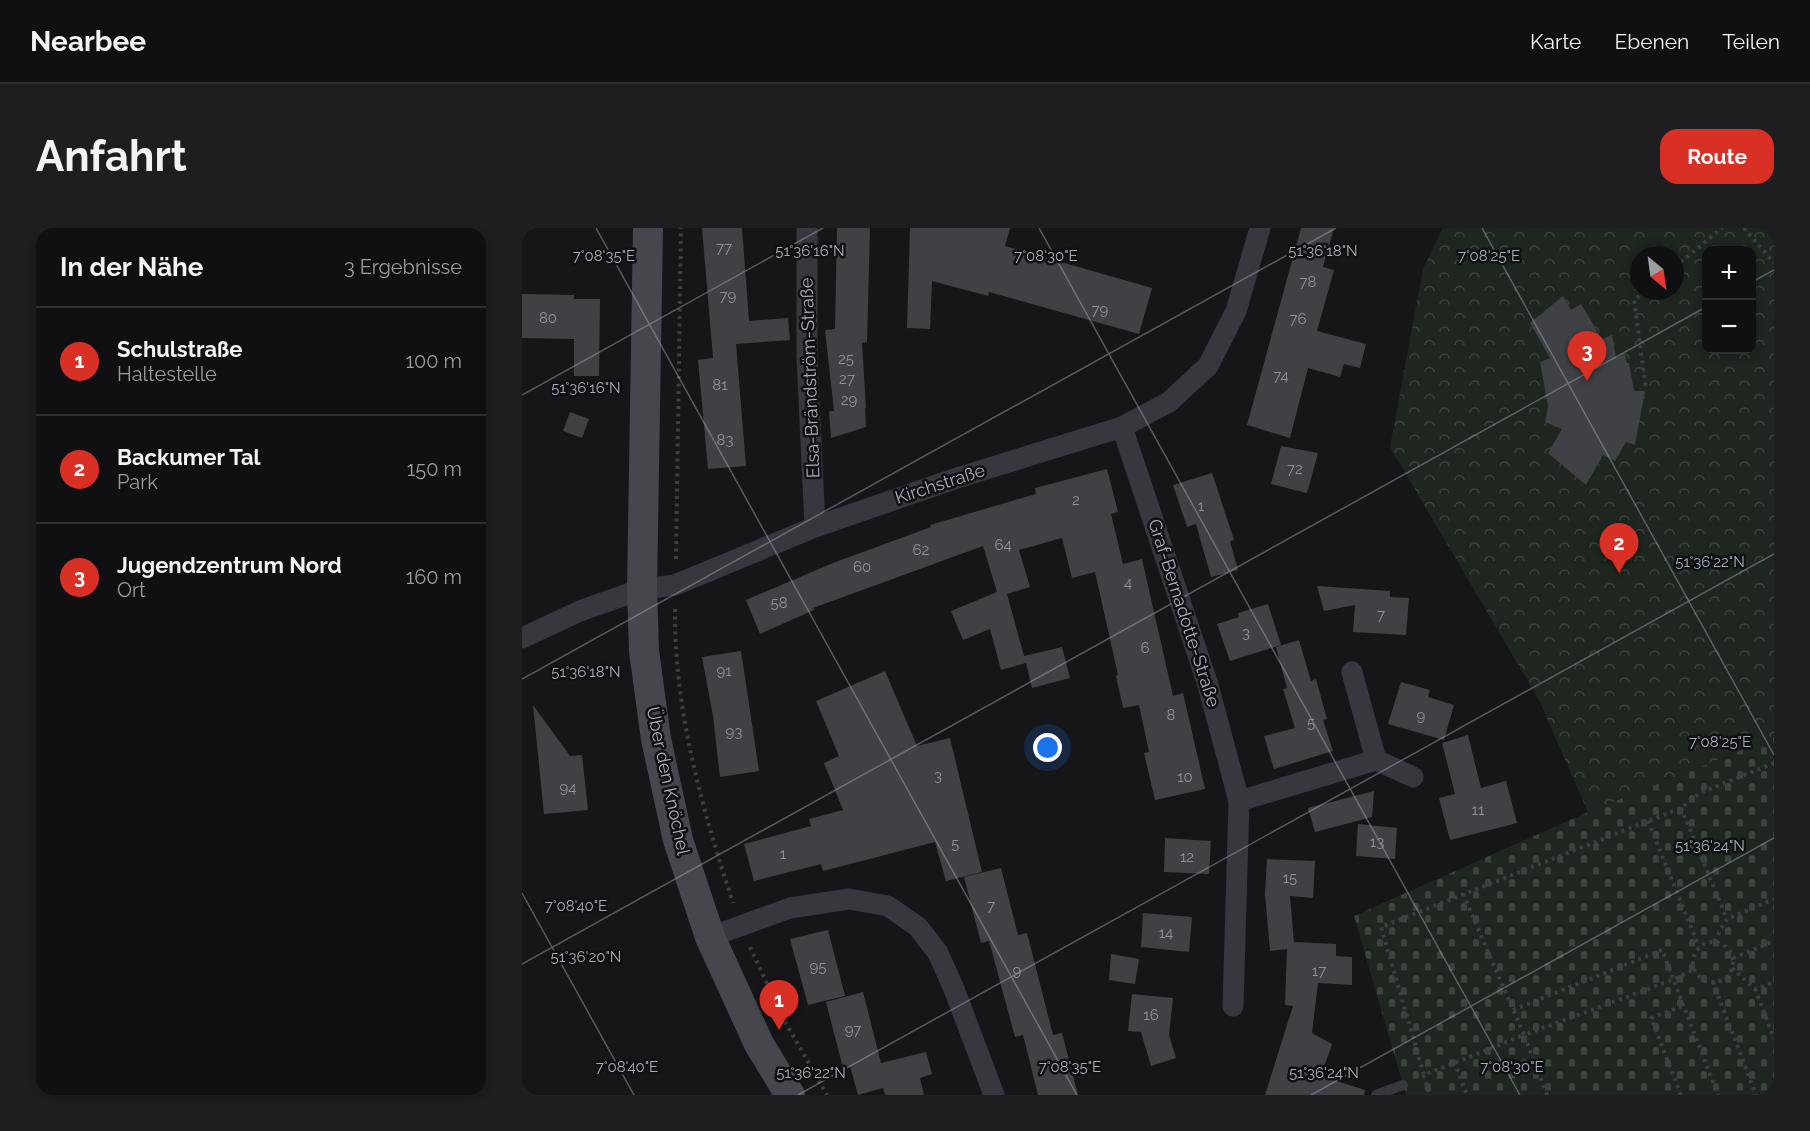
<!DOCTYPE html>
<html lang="de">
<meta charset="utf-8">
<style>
body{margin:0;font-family:Raleway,sans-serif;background:#1e1e20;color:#f1f3f6}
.controls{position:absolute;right:18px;top:18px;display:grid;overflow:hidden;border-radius:12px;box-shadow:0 3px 9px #0003}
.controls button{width:54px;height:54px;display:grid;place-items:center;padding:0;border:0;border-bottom:2px solid #303032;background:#101012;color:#f1f3f6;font:30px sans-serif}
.compass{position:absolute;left:1108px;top:18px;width:54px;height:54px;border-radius:50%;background:#101012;box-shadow:0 3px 9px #0003;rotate:151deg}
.you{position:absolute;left:526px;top:520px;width:21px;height:21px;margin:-15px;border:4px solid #fff;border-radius:50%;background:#1a73e8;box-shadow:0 0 0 9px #1a73e833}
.badge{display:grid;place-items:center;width:39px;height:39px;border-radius:50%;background:#d93025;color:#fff;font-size:20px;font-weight:700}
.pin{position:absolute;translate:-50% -50px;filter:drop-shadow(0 2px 3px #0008)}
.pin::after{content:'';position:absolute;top:32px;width:21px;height:18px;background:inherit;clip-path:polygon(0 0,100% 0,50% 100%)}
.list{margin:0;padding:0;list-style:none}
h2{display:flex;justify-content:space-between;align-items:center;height:78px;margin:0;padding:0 24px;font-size:26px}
h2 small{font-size:20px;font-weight:400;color:#9c9d9f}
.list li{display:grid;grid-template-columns:39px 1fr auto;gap:18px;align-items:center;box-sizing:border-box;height:108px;padding:0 24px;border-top:2px solid #303032}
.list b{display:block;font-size:22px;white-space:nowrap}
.list p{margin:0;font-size:20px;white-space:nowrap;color:#9c9d9f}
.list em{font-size:20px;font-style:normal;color:#9c9d9f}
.map{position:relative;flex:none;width:1252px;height:867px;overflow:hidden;border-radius:18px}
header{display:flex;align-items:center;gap:36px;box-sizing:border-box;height:84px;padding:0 30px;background:#101012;border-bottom:2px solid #303032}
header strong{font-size:28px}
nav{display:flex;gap:33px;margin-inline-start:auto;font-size:21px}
.intro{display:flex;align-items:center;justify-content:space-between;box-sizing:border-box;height:144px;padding:0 36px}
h1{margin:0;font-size:42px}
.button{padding:15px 27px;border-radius:18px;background:#d93025;color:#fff;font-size:21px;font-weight:700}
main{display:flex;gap:36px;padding:0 36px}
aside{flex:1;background:#101012;border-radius:18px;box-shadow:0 3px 9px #0003}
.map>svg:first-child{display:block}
.cemetery{fill:url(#cemetery-stones)}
.park{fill:url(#park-crowns);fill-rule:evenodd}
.building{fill:#404145}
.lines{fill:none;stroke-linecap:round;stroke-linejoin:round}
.path{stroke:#3d3f44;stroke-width:4;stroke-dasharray:3 4.5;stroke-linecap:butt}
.lane{stroke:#37383d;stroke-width:10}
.street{stroke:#37383d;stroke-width:21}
.secondary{stroke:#45474d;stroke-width:30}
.ticks{fill:none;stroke:#a8adb8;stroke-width:1.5;stroke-opacity:0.45}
.labels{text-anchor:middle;stroke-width:5;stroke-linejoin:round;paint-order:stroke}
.number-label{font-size:15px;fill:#8e929b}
.street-label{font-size:18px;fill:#a8adb8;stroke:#111113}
.ticks-label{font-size:15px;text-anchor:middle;fill:#a8adb8;stroke:#111113;stroke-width:5;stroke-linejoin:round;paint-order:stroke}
</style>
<header>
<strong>Nearbee</strong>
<nav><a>Karte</a><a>Ebenen</a><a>Teilen</a></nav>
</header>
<div class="intro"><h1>Anfahrt</h1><a class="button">Route</a></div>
<main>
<aside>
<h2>In der Nähe<small>3 Ergebnisse</small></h2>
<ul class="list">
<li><span class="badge">1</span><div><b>Schulstraße</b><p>Haltestelle</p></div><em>100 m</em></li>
<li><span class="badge">2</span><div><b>Backumer Tal</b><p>Park</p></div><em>150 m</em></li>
<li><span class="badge">3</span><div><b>Jugendzentrum Nord</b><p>Ort</p></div><em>160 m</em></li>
</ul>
</aside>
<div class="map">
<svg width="1252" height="867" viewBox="0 0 1252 867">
<defs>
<pattern id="cemetery-stones" width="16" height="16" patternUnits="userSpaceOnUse" patternTransform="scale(1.5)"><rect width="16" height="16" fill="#1e261f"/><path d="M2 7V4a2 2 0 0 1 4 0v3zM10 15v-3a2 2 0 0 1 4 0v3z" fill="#3c433d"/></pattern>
<pattern id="park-crowns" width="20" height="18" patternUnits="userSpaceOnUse" patternTransform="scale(1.5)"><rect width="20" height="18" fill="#1e261f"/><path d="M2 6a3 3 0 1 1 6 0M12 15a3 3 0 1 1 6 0" fill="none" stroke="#3c433d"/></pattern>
</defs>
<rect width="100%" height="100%" fill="#161618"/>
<polygon class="cemetery" points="1252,509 1252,867 884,867 832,688 1066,584"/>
<path class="park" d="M921 0H1252V509L1066 584 1017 472 868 219 901 41ZM1184 22H1230V122H1184ZM1117 27H1153V63H1117Z"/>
<g class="building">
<polygon points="180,0 220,0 227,93 266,90 268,112 214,116 224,238 186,241 176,132 191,130"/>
<polygon points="315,0 348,0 345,114 340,115 344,180 343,180 344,199 309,210 307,183 312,183 303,102 313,101"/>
<polygon points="388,0 488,0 483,18 630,60 617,106 467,64 466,68 410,53 408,101 385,100"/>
<polygon points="779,0 812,0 801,39 812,42 795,103 844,116 838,140 822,136 818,149 786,140 768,210 725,197"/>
<polygon points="0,66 52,67 52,71 78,71 77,148 52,148 52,111 0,110"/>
<polygon points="1041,68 1049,82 1059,76 1080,111 1090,107 1094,129 1103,127 1105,135 1107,135 1112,163 1123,163 1113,217 1104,214 1093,233 1081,227 1064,257 1026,225 1040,201 1023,194 1026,178 1018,134 1028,130 1008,95"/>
<polygon points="48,184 67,191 60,210 41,203"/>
<polygon points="759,218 796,225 785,265 749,256"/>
<polygon points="585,241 596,284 589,286 601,336 620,331 651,468 661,465 683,561 633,572 622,525 627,524 617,477 601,480 594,448 596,447 573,344 550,350 540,310 497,322 508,359 485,366 502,428 540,419 548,450 510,460 504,435 479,442 468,401 441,412 429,383 475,364 461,318 291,380 292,382 238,406 224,372 311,335 409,299 408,297 514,266 513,260"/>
<polygon points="690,245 712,312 708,313 716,342 689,349 674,296 665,299 651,257"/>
<polygon points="795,358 868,363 868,369 887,370 884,407 831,404 833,377 802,383"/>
<polygon points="746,376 759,417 708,433 695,396 717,389 716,385"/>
<polygon points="777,412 789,453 794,451 805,491 801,492 811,523 752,541 742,508 773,500 761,461 765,460 754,419"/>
<polygon points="219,423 237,543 198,549 191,488 180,429"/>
<polygon points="363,443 395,518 428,510 460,644 424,653 413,614 301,643 299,636 232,653 222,616 289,598 287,591 321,582 302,535 317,528 294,473"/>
<polygon points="879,454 908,462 906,469 932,477 922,512 866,496"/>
<polygon points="11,477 48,528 60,527 66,582 22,586"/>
<polygon points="946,507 959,560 984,553 995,595 928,612 917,570 933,566 920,515"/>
<polygon points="852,563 850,589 793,604 786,580"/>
<polygon points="836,596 875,600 873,631 834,628"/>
<polygon points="643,610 689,613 687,646 642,644"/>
<polygon points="745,631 793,633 791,670 768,668 772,714 814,716 814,728 830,729 830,757 796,755 790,805 810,816 799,848 843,862 842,867 743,867 771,778 763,777 765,721 748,723 743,666"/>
<polygon points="479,640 496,707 505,705 531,807 540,805 556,867 516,867 501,807 493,809 467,713 459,715 442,649"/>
<polygon points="621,685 670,689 667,724 619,719"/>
<polygon points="306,702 323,768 286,777 268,711"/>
<polygon points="589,726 617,731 613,756 587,752"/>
<polygon points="341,764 359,835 404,824 410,846 398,850 402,867 363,867 361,860 336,867 328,838 321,840 304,774"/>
<polygon points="610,766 651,770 647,807 654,830 629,838 619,804 606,803"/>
</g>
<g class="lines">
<g class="path">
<polyline points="1222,0 1252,35"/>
<polyline points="1153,39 1200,0"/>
<polyline points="1123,63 1112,72 1124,161"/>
<polyline points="154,331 159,0"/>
<path d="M153 381C152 482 180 580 211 675"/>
<polyline points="1159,580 1205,691"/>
<polyline points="1126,593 1177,719"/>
<polyline points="941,666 1002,807 1153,751 1172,741"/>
<polyline points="1192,713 1205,691 1252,671"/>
<circle cx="1191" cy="734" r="20"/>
<polyline points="228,719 262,792 305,867"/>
<polyline points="1211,730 1252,713"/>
<polyline points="1210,740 1233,761 1252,754"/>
<polyline points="1191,754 1234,867"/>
<polyline points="1233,761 1252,811"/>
<polyline points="991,782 1140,722 1196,867"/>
<polyline points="932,834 945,867"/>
<polyline points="901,847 908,867"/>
<polyline points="1025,867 1002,807 902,847 859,699 1159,580 1178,565 1252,535"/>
<polyline points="1159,867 1129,790 1163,777"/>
</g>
<polyline class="lane" points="854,867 881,857"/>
<g class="street">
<polyline points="285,0 285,129 293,299"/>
<polyline points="600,199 686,457 717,573 711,778"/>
<polyline points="0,410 58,383 120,361 153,357 293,299 432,251 600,199 647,174 686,138 714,83 738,0"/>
<polyline points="830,444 854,532"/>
<polyline points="717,573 854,532 891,549"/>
<polyline points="188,709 268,680 327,671 366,678 396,699 416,725 432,761 472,867"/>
</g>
<polyline class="secondary" points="126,0 120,361 122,423 134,511 156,612 188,709 237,816 268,867"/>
</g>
<path class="ticks" d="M74 0 555 867M517 0 998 867M960 0 1252 527M1230 54 1252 42M0 167 301 0M0 451 814 0M0 665 112 867M0 736 1184 79M276 867 1252 326M789 867 1252 610"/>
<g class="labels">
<g class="number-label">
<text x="202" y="25">77</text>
<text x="786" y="59">78</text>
<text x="206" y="73">79</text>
<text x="578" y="87">79</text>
<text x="26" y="95">80</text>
<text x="776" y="96">76</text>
<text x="324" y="136">25</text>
<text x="759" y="153">74</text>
<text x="325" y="156">27</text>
<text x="198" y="162">81</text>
<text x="327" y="177">29</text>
<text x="203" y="217">83</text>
<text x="773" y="246">72</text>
<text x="554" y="277">2</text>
<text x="679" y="283">1</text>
<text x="481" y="322">64</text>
<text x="399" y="327">62</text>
<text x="340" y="344">60</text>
<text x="606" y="360">4</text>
<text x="257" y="380">58</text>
<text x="859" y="392">7</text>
<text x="724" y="410">3</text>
<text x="623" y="425">6</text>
<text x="202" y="448">91</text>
<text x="649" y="492">8</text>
<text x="899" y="493">9</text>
<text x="789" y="500">5</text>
<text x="212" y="509">93</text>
<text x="416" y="553">3</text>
<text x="663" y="554">10</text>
<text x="46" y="565">94</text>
<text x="956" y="587">11</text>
<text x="855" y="619">13</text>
<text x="433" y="621">5</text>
<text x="261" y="631">1</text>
<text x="665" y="634">12</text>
<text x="768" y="655">15</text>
<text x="469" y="683">7</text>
<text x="644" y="710">14</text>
<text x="296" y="744">95</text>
<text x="495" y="748">9</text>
<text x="797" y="748">17</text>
<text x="629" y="792">16</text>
<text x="331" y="807">97</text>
</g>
<g class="street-label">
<text transform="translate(288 150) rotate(-92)" y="6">Elsa-Brändström-Straße</text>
<text transform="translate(418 256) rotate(-18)" y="6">Kirchstraße</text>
<text transform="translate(662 385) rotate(72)" y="6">Graf-Bernadotte-Straße</text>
<text transform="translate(146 553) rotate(78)" y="6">Über den Knöchel</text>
</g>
</g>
<g class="ticks-label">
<text x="288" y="28">51°36'16"N</text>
<text x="801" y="28">51°36'18"N</text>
<text x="82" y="33">7°08'35"E</text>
<text x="524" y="33">7°08'30"E</text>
<text x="967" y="33">7°08'25"E</text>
<text x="64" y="165">51°36'16"N</text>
<text x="1188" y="339">51°36'22"N</text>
<text x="64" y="449">51°36'18"N</text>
<text x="1198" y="519">7°08'25"E</text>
<text x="1188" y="623">51°36'24"N</text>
<text x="54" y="683">7°08'40"E</text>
<text x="64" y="734">51°36'20"N</text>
<text x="105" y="844">7°08'40"E</text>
<text x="548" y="844">7°08'35"E</text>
<text x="990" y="844">7°08'30"E</text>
<text x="289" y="850">51°36'22"N</text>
<text x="802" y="850">51°36'24"N</text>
</g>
</svg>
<div class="controls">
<button>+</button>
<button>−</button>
</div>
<svg class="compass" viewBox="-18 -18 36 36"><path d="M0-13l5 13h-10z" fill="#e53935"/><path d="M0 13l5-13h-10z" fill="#9c9d9f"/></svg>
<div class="you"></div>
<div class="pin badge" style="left:257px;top:802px">1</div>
<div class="pin badge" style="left:1097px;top:345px">2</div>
<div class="pin badge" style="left:1065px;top:153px">3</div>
</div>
</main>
